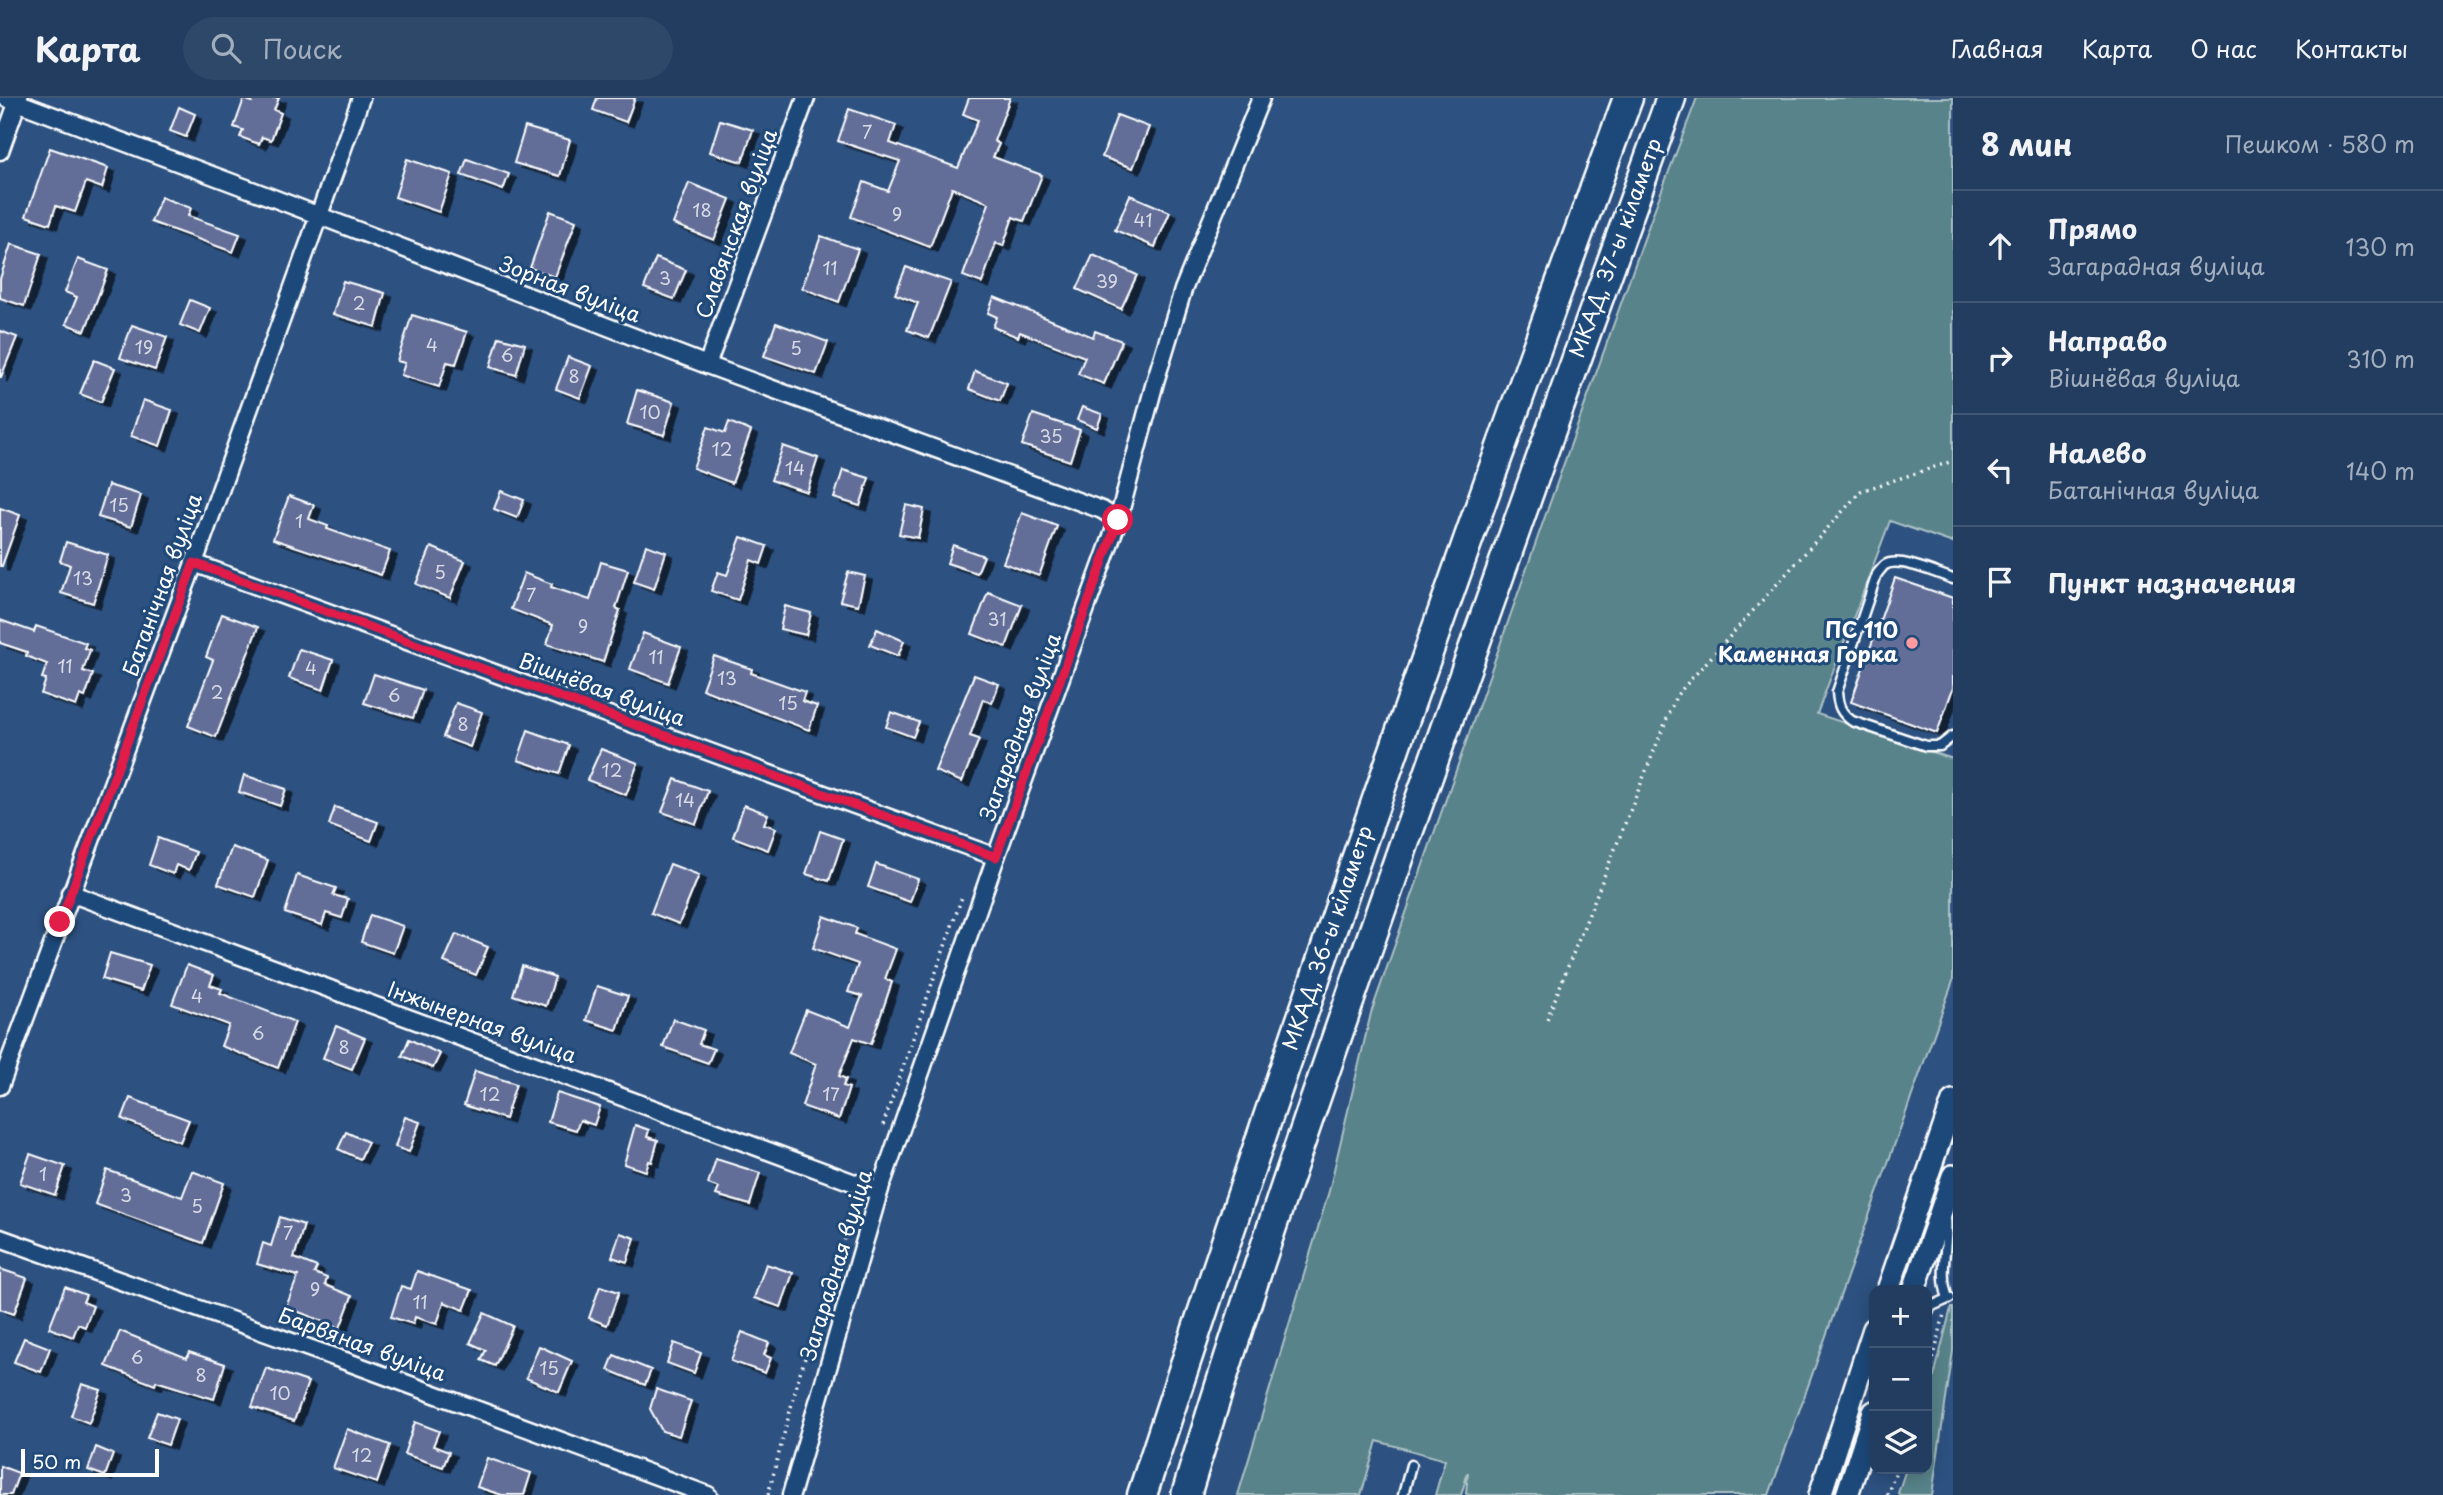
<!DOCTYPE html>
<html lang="ru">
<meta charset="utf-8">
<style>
body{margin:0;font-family:"Playpen Sans",sans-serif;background:#2e4869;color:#f1f3f6}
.controls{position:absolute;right:21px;bottom:21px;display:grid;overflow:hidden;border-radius:14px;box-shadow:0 4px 18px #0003}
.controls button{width:63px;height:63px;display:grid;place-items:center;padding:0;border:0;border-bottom:2px solid #3f5675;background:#223d60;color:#f1f3f6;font:35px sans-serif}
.scale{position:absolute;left:21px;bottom:18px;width:138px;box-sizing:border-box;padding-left:7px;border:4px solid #fff;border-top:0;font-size:19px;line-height:24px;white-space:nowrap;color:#fff;-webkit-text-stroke:5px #1f4a7a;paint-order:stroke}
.stop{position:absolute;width:21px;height:21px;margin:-16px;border:5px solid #e11d48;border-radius:50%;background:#fff}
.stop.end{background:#e11d48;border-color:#fff;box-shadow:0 2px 7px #0008}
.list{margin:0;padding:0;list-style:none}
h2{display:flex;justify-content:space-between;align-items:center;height:91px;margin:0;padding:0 28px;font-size:30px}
h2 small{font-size:23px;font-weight:400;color:#a2aebd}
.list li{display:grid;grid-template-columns:46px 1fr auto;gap:21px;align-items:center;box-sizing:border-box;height:112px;padding:0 28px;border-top:2px solid #3f5675}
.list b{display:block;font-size:26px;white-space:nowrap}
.list p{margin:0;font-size:23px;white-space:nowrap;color:#a2aebd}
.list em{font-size:23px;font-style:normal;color:#a2aebd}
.icon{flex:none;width:38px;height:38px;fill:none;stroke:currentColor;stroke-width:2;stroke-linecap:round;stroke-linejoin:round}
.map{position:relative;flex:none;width:1953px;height:1397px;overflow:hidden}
header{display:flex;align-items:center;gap:42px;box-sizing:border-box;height:98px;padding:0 35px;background:#223d60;border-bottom:2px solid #3f5675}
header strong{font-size:33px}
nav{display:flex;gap:38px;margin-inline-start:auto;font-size:24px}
.search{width:490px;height:63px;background:#2e4869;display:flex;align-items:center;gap:18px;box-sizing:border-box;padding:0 24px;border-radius:38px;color:#a2aebd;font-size:26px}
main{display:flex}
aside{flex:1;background:#223d60}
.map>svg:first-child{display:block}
.green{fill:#59838a;stroke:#acc1c4;stroke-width:2}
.building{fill:#646e98;stroke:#fff;stroke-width:2;filter:url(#shadow)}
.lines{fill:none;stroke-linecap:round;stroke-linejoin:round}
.lane-casing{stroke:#fff;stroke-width:13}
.street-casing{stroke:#fff;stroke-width:21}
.secondary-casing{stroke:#fff;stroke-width:26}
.highway-casing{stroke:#fff;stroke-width:33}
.path{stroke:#fff;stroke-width:3.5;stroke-dasharray:2 5;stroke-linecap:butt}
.lane{stroke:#1f4a7a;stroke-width:8}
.street{stroke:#1f4a7a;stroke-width:16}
.secondary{stroke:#1f4a7a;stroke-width:21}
.highway{stroke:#1f4a7a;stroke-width:28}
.route{stroke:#e11d48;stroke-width:9}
.poi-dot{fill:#ff9aa2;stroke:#1f4a7a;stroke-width:2.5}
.labels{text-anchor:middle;stroke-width:6;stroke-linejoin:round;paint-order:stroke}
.number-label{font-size:18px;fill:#d8dbe5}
.street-label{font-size:21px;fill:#fff;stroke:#1f4a7a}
.poi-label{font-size:21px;font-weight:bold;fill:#fff;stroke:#1f4a7a;text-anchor:end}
</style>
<header>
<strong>Карта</strong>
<div class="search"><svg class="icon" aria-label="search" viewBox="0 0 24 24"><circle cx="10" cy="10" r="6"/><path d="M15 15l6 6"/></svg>Поиск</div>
<nav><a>Главная</a><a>Карта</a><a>О нас</a><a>Контакты</a></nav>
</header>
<main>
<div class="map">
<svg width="1953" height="1397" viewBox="0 0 1953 1397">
<defs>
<filter id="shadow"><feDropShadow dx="7" dy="4.5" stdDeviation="0" flood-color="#0009"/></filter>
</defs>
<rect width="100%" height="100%" fill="#2d5180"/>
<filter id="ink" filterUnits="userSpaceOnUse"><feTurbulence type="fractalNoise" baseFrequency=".0143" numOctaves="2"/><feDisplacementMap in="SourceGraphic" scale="14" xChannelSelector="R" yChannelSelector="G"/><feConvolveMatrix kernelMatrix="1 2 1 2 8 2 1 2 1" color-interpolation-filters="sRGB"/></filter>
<g filter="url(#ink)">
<g class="green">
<polygon points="1697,0 1953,0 1953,445 1890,423 1817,616 1953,661 1953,883 1769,1397 1471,1397 1466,1396 1468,1374 1461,1397 1435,1397 1445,1362 1377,1343 1361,1397 1238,1397 1329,1093 1371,915 1542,427 1655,110"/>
<polygon points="1951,1210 1953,1210 1953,1253 1932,1397 1900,1397 1898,1395 1906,1371 1927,1371 1927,1307"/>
</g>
<g class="building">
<polygon points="254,0 279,0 274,12 281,15 271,42 262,39 259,46 240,39 243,32 234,29 244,1 252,4"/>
<polygon points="597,0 635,0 626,24 593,12"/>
<polygon points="969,0 1010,0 994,43 999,46 993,59 1042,77 1024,123 1013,119 1003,148 996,145 982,185 963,178 989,105 952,90 930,149 851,119 864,84 888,93 900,63 838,43 849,11 896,27 890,45 958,70 978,22 963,16"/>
<polygon points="179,9 195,16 186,39 170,33"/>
<polygon points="1117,17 1149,29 1133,70 1102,59"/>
<polygon points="720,22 753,32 742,64 710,54"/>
<polygon points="525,29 570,42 560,78 514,65"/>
<polygon points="50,50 108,70 102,90 86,84 75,114 56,108 50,126 26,118"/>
<polygon points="407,61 452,76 439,114 395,99"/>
<polygon points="467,61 509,76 503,92 461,77"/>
<polygon points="689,85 730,101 714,142 673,126"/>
<polygon points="1130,97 1170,114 1155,149 1115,132"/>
<polygon points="161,99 191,110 188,118 240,136 233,154 151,124"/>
<polygon points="550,113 576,123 555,179 530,170"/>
<polygon points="821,138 858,151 839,204 802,190"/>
<polygon points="11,146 41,156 24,208 0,200 0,181"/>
<polygon points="1093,157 1137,177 1121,211 1077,191"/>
<polygon points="656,160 686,172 674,201 644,190"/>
<polygon points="78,161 108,172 85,233 66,226 77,199 65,194"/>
<polygon points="906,169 951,184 929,240 907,232 918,205 895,196"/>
<polygon points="343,183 385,195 376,229 333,216"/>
<polygon points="994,199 1093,239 1095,233 1122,243 1104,286 1078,276 1085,259 1020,234 1018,239 993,229 997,219 988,215"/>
<polygon points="190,202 210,210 200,235 180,227"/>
<polygon points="412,217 467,234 456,266 447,264 439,289 401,277 405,265 397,263"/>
<polygon points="776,225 828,244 816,276 764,258"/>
<polygon points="132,227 167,239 155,272 120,260"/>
<polygon points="0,233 17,239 1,279 0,279"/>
<polygon points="499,239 525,246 516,277 490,269"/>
<polygon points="568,259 592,268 580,300 556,291"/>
<polygon points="94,262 115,270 101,304 80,296"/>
<polygon points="975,273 1007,285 1000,303 969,291"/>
<polygon points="637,292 674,304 664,337 627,326"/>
<polygon points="143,302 172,312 160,348 131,338"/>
<polygon points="1082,309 1102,316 1097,330 1077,322"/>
<polygon points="1033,316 1080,332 1070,363 1022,347"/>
<polygon points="729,324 751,333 732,385 693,370 708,329 725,335"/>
<polygon points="783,348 818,360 807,394 771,382"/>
<polygon points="843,372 869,380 860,408 834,400"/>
<polygon points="108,387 141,397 131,429 98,419"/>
<polygon points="501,393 524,402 517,420 494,411"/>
<polygon points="289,398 314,407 309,421 328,428 327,431 390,453 381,477 273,441"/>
<polygon points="906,407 924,411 918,440 899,436"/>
<polygon points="0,410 20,417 2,468 0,468"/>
<polygon points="1022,415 1057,428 1039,478 1003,465"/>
<polygon points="741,439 767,448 761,466 751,462 738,502 711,493 718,474 727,477"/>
<polygon points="66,444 108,457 93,505 61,495 70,467 60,463"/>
<polygon points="646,447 666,454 654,491 634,484"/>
<polygon points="953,447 984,458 977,475 947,465"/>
<polygon points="431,449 465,463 450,500 416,486"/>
<polygon points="601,464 628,472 616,510 620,512 603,564 547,546 553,527 511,511 524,475 552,486 551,489 590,502"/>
<polygon points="848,474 865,478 858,507 840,503"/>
<polygon points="1895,480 1953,500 1953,590 1937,635 1851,604"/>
<polygon points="988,494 1022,507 1006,549 972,536"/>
<polygon points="785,508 811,515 806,537 780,531"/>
<polygon points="222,516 258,529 216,639 188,628 213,562 206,559"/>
<polygon points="0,522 34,534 36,528 86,545 84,550 90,552 83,573 93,576 85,599 80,597 76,608 41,596 46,581 42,580 47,566 26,558 27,554 0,545"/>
<polygon points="877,531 904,543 898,558 870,547"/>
<polygon points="643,535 681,549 668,585 630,571"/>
<polygon points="299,551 333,562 323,592 289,580"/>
<polygon points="714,558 752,571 751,575 805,594 802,603 817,608 809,632 702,591"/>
<polygon points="374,576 423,592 413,620 364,605"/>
<polygon points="974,577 999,586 992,605 983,601 970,638 979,641 962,684 935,673"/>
<polygon points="456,605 482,614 470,649 443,639"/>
<polygon points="891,614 919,624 913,639 886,629"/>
<polygon points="528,632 569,647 559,676 518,662"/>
<polygon points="601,651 638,665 626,697 587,682"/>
<polygon points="244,677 286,691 280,708 239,694"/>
<polygon points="675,681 708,693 696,726 662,714"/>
<polygon points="744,707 768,716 764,726 776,730 768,752 733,739"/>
<polygon points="335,709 378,724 371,743 329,727"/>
<polygon points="820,733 843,741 829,783 806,776"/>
<polygon points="158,740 196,754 189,772 176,767 173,776 149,767"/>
<polygon points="232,749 268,762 255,799 218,786"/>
<polygon points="670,766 699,777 679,826 651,815"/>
<polygon points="876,766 918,781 910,804 868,789"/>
<polygon points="297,777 336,790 333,797 348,801 342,820 326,815 322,827 285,815"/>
<polygon points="370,817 403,828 393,855 361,844"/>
<polygon points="824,818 857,830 855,836 896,851 885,881 892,884 871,946 854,940 839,978 846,981 843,988 849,990 839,1021 802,1008 816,966 789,955 806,912 850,929 862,898 848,894 858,866 813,850"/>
<polygon points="456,836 488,849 476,877 444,864"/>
<polygon points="110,855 150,867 141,893 102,881"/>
<polygon points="187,867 214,877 210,887 222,891 220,895 295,924 278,970 221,948 229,927 172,906"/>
<polygon points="522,868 555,879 546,908 513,897"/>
<polygon points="597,888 628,898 617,932 586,922"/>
<polygon points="673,921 704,932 699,946 714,951 708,965 663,949"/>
<polygon points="336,928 365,940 352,971 323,960"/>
<polygon points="409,941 440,956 433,970 402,958"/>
<polygon points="475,973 516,986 505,1021 464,1007"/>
<polygon points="557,995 600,1009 594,1027 580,1022 576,1032 548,1024"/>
<polygon points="130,1000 189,1022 180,1044 122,1021"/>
<polygon points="405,1019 420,1024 409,1054 395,1049"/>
<polygon points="635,1027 649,1032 647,1039 658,1042 652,1064 649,1063 646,1073 624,1066"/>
<polygon points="346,1034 368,1044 360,1061 338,1051"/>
<polygon points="30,1056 65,1068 55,1097 20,1085"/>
<polygon points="716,1061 760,1075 750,1107 716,1097 719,1090 708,1086"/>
<polygon points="107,1072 182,1099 192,1073 224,1085 203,1145 95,1106"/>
<polygon points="280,1119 304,1127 294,1160 317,1169 314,1175 327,1180 325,1187 352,1198 340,1230 286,1209 298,1178 257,1166 263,1145 271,1148"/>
<polygon points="620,1135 635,1140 627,1164 612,1159"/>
<polygon points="766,1166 793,1175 781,1209 754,1200"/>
<polygon points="0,1171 27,1180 14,1216 0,1211"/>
<polygon points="417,1173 472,1192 464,1212 444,1204 437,1226 415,1219 413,1226 391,1219 401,1188 411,1191"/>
<polygon points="600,1188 619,1194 607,1227 589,1220"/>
<polygon points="65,1189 86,1197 83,1204 93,1208 85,1229 78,1226 73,1239 49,1230"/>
<polygon points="484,1215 513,1228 495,1268 481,1262 486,1252 470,1245"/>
<polygon points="120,1233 187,1260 189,1254 225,1266 214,1301 156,1283 155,1287 106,1268"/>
<polygon points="742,1234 769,1245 764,1257 771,1260 765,1275 731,1263"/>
<polygon points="24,1240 50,1250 41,1274 14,1264"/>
<polygon points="674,1245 701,1255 694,1275 667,1265"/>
<polygon points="539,1248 572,1263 559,1294 526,1280"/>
<polygon points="614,1257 651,1272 645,1287 608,1272"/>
<polygon points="266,1270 308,1284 294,1323 252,1309"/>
<polygon points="82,1286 101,1292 89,1325 71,1318"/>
<polygon points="656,1291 691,1303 679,1338 662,1333 650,1311"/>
<polygon points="157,1314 177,1321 168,1347 147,1340"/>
<polygon points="415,1324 439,1333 433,1348 449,1354 443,1369 404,1356"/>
<polygon points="347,1331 390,1347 377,1385 333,1370"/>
<polygon points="96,1349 113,1356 105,1378 88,1372"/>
<polygon points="487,1360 531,1375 524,1397 502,1397 477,1389"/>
<polygon points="0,1368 19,1375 11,1397 0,1397"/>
</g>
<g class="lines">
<defs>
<g id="lane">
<path d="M1953 481C1938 476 1899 458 1885 467 1883 468 1879 474 1877 476L1837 594C1838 608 1841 615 1852 623L1926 648H1940L1953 638"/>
<path d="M1946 1120C1949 1147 1938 1174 1948 1200"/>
<polyline points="1927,1215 1932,1208 1950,1200"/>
<polyline points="1403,1397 1411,1367"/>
</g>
<g id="street">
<polyline points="6,0 273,100 707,267 1102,412 1118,422"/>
<polyline points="0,53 19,0"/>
<polyline points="707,267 806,0"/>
<polyline points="194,465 996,759"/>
<polyline points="70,795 879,1094"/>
<polyline points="0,988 194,465 361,0"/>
<polyline points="0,1140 348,1264 708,1397"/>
<polyline points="791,1397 879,1094 996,759 1118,422 1155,284 1183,192 1261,0"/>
</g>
<g id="secondary">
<polyline points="1888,1192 1953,1003"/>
<polyline points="1914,1192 1953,1078"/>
<polyline points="1820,1397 1874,1231"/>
<polyline points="1847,1397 1874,1314"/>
</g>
<g id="highway">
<path d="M1142 1397C1296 928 1457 463 1628 0"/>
<path d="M1186 1397C1252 1179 1328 964 1403 749 1491 499 1580 249 1671 0"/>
</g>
</defs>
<use href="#lane" class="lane-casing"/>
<use href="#street" class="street-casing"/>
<use href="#secondary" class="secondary-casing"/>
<use href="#highway" class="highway-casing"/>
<g class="path">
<polyline points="1547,921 1676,598 1861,393 1953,363"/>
<polyline points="883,1027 963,796"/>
<polyline points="1927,1288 1944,1216"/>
<polyline points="768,1397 800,1275 855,1110"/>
<polyline points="1887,1397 1897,1371"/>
</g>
<use href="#lane" class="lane"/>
<use href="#street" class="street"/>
<use href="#secondary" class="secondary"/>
<use href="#highway" class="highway"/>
</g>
</g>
<g class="lines" filter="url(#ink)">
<polyline class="route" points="60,824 194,465 996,759 1118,422"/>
</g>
<circle class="poi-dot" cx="1912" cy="545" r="7"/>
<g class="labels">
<g class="number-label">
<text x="867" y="41">7</text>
<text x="702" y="119">18</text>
<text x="897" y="123">9</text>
<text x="1143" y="129">41</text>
<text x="830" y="177">11</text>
<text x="665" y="187">3</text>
<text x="1107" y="190">39</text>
<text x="359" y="212">2</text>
<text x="432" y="254">4</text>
<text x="144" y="256">19</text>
<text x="796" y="257">5</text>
<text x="507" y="264">6</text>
<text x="574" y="285">8</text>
<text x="650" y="321">10</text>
<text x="1051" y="345">35</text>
<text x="722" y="358">12</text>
<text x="795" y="377">14</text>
<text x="119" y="414">15</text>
<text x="299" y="430">1</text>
<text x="440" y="481">5</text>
<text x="83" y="487">13</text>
<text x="531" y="504">7</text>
<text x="997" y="528">31</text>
<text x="583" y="535">9</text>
<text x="656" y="566">11</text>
<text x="65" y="575">11</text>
<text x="311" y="577">4</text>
<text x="727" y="587">13</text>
<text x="217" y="601">2</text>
<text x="394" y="604">6</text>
<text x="788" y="612">15</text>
<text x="463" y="633">8</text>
<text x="612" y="679">12</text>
<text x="685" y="709">14</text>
<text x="197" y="905">4</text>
<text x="258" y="942">6</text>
<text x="344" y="956">8</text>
<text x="490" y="1003">12</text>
<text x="831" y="1003">17</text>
<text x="43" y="1083">1</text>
<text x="126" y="1104">3</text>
<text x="197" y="1115">5</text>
<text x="288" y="1142">7</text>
<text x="315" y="1198">9</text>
<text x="420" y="1211">11</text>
<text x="137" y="1266">6</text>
<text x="549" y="1277">15</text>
<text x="201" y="1284">8</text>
<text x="280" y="1302">10</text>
<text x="362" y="1364">12</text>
</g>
<g class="street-label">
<text transform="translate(737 126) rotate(-70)" y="7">Славянская вуліца</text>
<text transform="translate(1616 150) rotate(-70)" y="7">МКАД, 37-ы кіламетр</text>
<text transform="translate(570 192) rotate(21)" y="7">Зорная вуліца</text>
<text transform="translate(163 487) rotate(-70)" y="7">Батанічная вуліца</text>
<text transform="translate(602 592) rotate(20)" y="7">Вішнёвая вуліца</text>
<text transform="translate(1021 629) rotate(-70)" y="7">Загарадная вуліца</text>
<text transform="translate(1328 840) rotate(-71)" y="7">МКАД, 36-ы кіламетр</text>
<text transform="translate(482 925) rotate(20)" y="7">Інжынерная вуліца</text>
<text transform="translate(837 1167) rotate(-73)" y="7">Загарадная вуліца</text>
<text transform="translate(362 1247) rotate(20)" y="7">Барвяная вуліца</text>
</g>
<g class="poi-label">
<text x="1898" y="540">ПС 110<tspan x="1898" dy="24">Каменная Горка</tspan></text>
</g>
</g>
</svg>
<div class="controls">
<button>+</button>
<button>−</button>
<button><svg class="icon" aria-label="layers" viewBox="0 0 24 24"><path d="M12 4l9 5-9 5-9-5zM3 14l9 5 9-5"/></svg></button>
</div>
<div class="scale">50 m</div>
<div class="stop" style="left:1118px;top:422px"></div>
<div class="stop end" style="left:60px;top:824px"></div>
</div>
<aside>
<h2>8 мин<small>Пешком · 580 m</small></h2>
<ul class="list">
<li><svg class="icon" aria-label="ahead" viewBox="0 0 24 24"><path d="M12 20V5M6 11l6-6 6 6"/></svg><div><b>Прямо</b><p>Загарадная вуліца</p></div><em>130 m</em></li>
<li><svg class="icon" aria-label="right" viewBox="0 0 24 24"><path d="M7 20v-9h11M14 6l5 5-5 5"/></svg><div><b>Направо</b><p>Вішнёвая вуліца</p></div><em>310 m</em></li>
<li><svg class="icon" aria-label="left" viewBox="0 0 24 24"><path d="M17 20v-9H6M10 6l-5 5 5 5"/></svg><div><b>Налево</b><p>Батанічная вуліца</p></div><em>140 m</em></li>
<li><svg class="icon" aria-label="arrive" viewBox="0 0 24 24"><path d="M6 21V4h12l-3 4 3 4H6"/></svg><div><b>Пункт назначения</b></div></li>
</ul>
</aside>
</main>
